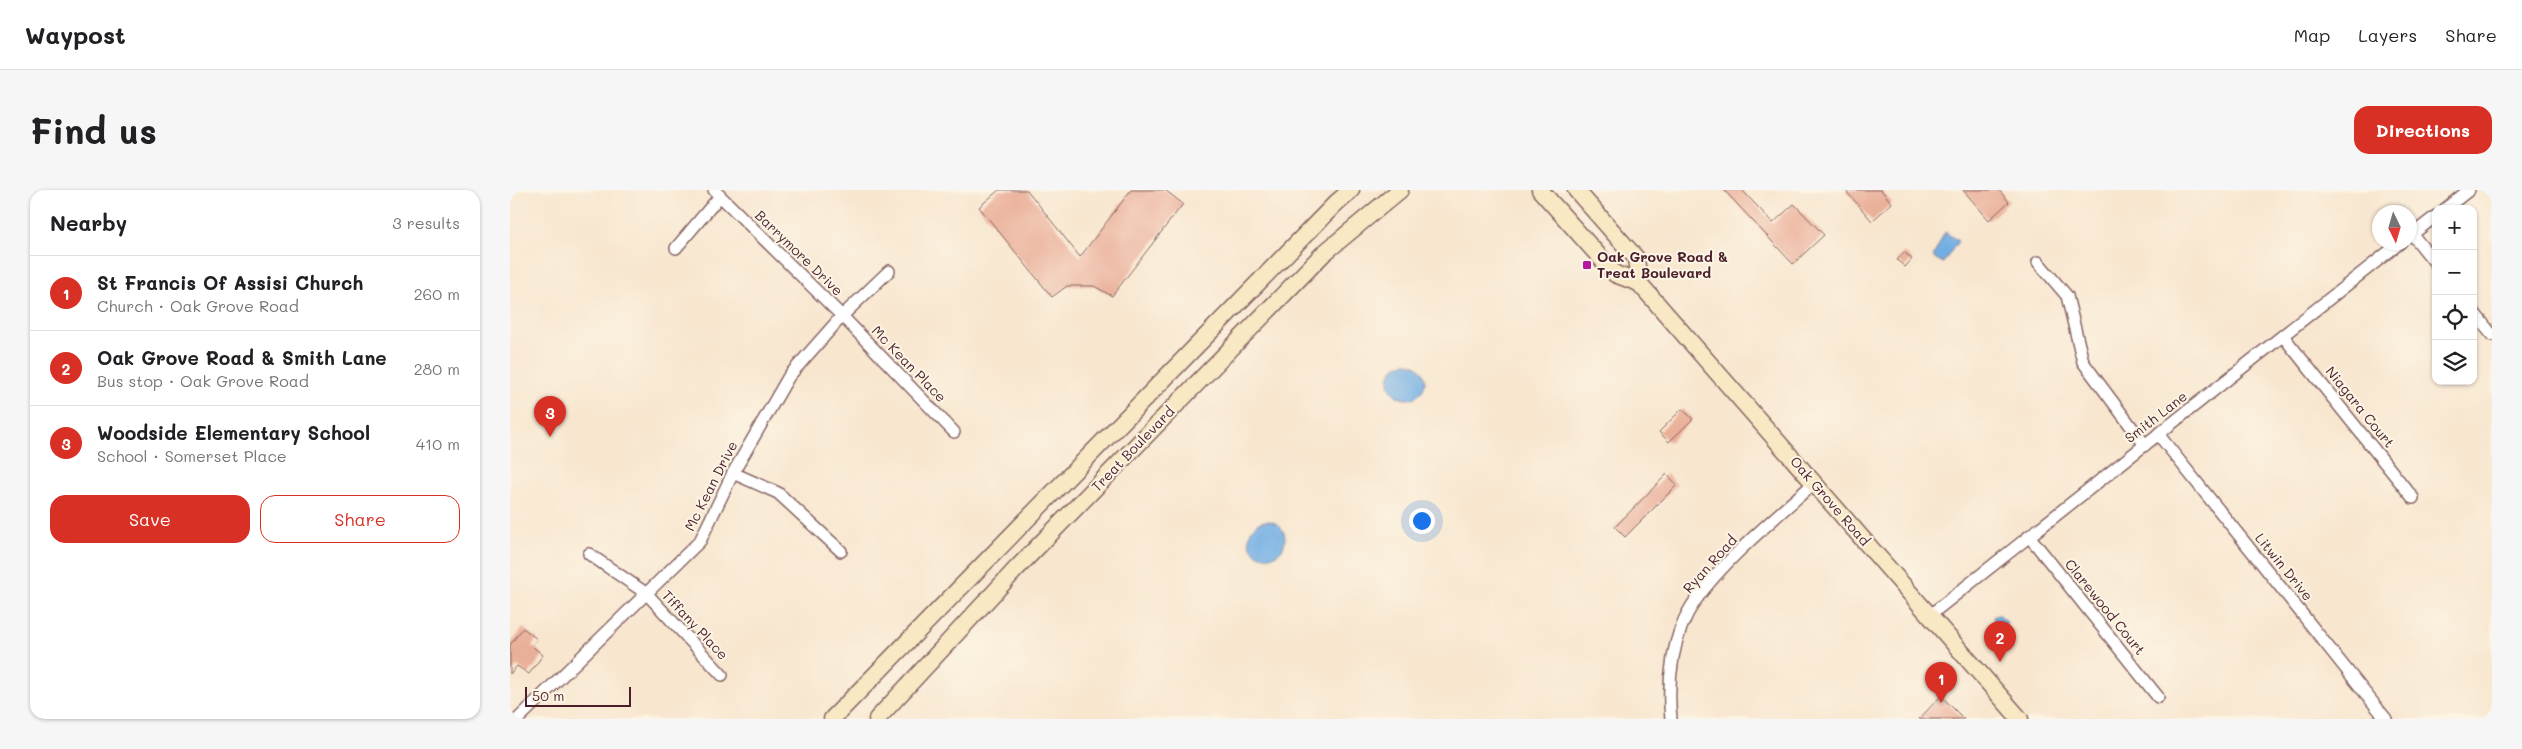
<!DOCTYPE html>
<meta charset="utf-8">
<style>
body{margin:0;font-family:Mali,sans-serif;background:#f6f6f6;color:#202124}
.controls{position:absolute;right:15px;top:15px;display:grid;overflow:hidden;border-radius:10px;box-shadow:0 1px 4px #0004}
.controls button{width:45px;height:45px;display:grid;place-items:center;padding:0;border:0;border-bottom:1px solid #e0e0e0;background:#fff;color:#202124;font:25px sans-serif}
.compass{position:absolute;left:1862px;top:15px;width:45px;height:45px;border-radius:50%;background:#fff;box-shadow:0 1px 4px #0004;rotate:175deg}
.scale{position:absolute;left:15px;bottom:12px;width:106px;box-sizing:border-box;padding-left:5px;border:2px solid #4a1f2b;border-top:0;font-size:14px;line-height:18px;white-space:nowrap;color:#4a1f2b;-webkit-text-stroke:4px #fcf5e5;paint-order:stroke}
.you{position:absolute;left:911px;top:330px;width:18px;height:18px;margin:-12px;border:4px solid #fff;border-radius:50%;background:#1a73e8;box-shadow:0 0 0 8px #1a73e833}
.badge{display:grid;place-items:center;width:32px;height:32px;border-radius:50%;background:#d93025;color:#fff;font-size:16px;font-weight:700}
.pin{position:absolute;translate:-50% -41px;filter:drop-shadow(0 1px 2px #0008)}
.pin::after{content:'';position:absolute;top:26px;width:18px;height:15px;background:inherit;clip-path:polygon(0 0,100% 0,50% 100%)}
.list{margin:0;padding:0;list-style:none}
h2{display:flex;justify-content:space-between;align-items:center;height:65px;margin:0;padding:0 20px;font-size:21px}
h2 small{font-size:16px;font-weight:400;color:#757577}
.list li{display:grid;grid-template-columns:32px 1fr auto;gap:15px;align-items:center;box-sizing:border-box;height:75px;padding:0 20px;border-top:1px solid #e0e0e0}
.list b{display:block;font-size:19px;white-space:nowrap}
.list p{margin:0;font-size:16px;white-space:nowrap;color:#757577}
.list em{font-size:16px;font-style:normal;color:#757577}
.actions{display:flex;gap:10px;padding:15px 20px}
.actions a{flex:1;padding:11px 0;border:1px solid #d93025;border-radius:15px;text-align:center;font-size:18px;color:#d93025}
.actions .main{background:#d93025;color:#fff}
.icon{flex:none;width:28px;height:28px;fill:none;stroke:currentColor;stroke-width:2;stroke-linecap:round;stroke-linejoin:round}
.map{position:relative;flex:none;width:1982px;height:529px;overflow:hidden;border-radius:15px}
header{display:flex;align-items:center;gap:30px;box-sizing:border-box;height:70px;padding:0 25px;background:#fff;border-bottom:1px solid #e0e0e0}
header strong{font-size:24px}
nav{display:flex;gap:28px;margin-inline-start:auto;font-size:18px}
.intro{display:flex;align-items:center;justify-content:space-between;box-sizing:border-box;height:120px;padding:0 30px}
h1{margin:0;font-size:35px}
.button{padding:12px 22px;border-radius:15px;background:#d93025;color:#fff;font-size:18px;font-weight:700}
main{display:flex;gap:30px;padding:0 30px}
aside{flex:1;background:#fff;border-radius:15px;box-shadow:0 1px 4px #0004}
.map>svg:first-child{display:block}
.water{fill:#72aee4;stroke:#5e6688}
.building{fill:#eaaf99}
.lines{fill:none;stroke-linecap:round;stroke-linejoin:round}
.minor-casing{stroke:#876564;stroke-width:14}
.secondary-casing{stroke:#876564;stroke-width:19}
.minor{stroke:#fff;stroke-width:11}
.secondary{stroke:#f8e8c3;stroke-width:16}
.poi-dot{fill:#b5179e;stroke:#fcf5e5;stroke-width:2}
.labels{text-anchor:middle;stroke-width:4;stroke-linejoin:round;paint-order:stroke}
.street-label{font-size:14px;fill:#4a1f2b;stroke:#fcf5e5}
.poi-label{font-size:14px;font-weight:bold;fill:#4a1f2b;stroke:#fcf5e5;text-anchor:start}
</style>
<header>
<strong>Waypost</strong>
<nav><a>Map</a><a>Layers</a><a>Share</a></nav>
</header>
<div class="intro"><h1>Find us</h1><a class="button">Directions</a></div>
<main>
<aside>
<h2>Nearby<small>3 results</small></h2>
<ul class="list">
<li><span class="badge">1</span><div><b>St Francis Of Assisi Church</b><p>Church · Oak Grove Road</p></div><em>260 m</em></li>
<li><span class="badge">2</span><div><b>Oak Grove Road &amp; Smith Lane</b><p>Bus stop · Oak Grove Road</p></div><em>280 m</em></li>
<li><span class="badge">3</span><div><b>Woodside Elementary School</b><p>School · Somerset Place</p></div><em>410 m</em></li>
</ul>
<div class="actions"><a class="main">Save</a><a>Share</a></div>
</aside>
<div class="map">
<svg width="1982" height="529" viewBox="0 0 1982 529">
<rect width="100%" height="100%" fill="#fcf5e5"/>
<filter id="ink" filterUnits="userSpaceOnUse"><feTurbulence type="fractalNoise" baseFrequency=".02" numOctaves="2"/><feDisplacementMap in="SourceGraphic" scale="10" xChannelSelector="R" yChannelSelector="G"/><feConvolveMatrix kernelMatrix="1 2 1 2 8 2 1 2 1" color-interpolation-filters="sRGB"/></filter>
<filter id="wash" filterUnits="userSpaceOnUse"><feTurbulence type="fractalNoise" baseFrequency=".0096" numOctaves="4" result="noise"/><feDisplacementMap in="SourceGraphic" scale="20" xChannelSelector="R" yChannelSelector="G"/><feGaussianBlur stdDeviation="1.12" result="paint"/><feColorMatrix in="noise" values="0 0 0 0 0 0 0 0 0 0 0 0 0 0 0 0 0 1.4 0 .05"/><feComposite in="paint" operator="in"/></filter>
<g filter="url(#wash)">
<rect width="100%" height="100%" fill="#f8e6cf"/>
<g class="water">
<polygon points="1435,42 1448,51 1433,73 1423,67"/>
<circle cx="897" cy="191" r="18"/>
<circle cx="757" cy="349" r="18"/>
<polygon points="1489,424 1496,431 1497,448 1488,452 1483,427"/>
</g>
<g id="blocks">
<g class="building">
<polygon points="489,0 517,0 570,67 621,0 655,0 673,14 602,106 584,96 557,96 542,107 469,17"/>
<polygon points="1214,0 1232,0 1263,33 1284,14 1314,45 1283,74"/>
<polygon points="1335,0 1371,0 1382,13 1362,31"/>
<polygon points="1453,0 1489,0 1499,12 1479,30"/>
<polygon points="1394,62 1402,69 1395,77 1387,70"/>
<polygon points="1172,219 1183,229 1159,252 1149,242"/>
<polygon points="1157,284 1167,295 1115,347 1105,337"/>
<polygon points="13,438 27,449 22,456 33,465 19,484 7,476 0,484 0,455"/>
<polygon points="1431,506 1454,529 1409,529"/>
</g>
</g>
</g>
<g filter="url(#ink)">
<use href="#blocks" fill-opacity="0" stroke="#876564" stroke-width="1"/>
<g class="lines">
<defs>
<g id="minor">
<polyline points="204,0 332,126 444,242"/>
<polyline points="1935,19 1959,0"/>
<polyline points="1902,44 1926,74"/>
<polyline points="1900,46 1926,26"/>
<polyline points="166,58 210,6"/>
<polyline points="1528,72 1557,106 1573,172 1635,255"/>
<polyline points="1963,121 1982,145"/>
<polyline points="1773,146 1903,308"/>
<polyline points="1648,244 1876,529"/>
<polyline points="223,283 268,303 331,361"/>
<polyline points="1519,346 1648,507"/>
<polyline points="79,364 137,404 212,485"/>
<polyline points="1420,425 1891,52"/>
<polyline points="8,529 190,351 223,283 279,186 332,126 379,81"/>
<path d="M1161 529C1157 491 1162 444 1185 411 1214 370 1266 327 1304 293"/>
</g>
<g id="secondary">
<polyline points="1030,0 1105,84 1129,93 1510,529"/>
<polyline points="1066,0 1126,68 1129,93"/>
<polyline points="322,529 826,13 841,0"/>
<polyline points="367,529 507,378 813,64 890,0"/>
</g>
</defs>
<use href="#minor" class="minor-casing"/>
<use href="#secondary" class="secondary-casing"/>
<use href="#minor" class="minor"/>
<use href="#secondary" class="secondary"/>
</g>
</g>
<rect class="poi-dot" x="1072" y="70" width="10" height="10" rx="2.5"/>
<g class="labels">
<g class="street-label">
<text transform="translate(289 63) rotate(44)" y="5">Barrymore Drive</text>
<text transform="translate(399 174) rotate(46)" y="5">Mc Kean Place</text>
<text transform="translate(1850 217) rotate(51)" y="5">Niagara Court</text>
<text transform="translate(1646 227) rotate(-38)" y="5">Smith Lane</text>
<text transform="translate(623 259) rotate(-46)" y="5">Treat Boulevard</text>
<text transform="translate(201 296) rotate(-63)" y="5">Mc Kean Drive</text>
<text transform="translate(1320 311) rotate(49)" y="5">Oak Grove Road</text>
<text transform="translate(1200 374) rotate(-48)" y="5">Ryan Road</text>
<text transform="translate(1774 377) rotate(51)" y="5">Litwin Drive</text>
<text transform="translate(1595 417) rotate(51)" y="5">Clarewood Court</text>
<text transform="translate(185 435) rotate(47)" y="5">Tiffany Place</text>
</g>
<g class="poi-label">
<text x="1087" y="72">Oak Grove Road &amp;<tspan x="1087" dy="16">Treat Boulevard</tspan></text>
</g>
</g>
</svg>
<div class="controls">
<button>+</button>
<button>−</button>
<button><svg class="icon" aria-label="locate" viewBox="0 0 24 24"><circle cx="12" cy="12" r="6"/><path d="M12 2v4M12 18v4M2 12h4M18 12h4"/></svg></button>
<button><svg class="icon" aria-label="layers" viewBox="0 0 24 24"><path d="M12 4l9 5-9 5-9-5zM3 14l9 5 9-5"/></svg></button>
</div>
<svg class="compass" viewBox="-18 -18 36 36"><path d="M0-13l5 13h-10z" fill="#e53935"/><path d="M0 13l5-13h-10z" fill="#757577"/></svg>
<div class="scale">50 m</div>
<div class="you"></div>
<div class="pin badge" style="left:1431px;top:513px">1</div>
<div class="pin badge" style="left:1490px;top:472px">2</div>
<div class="pin badge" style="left:40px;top:247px">3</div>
</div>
</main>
